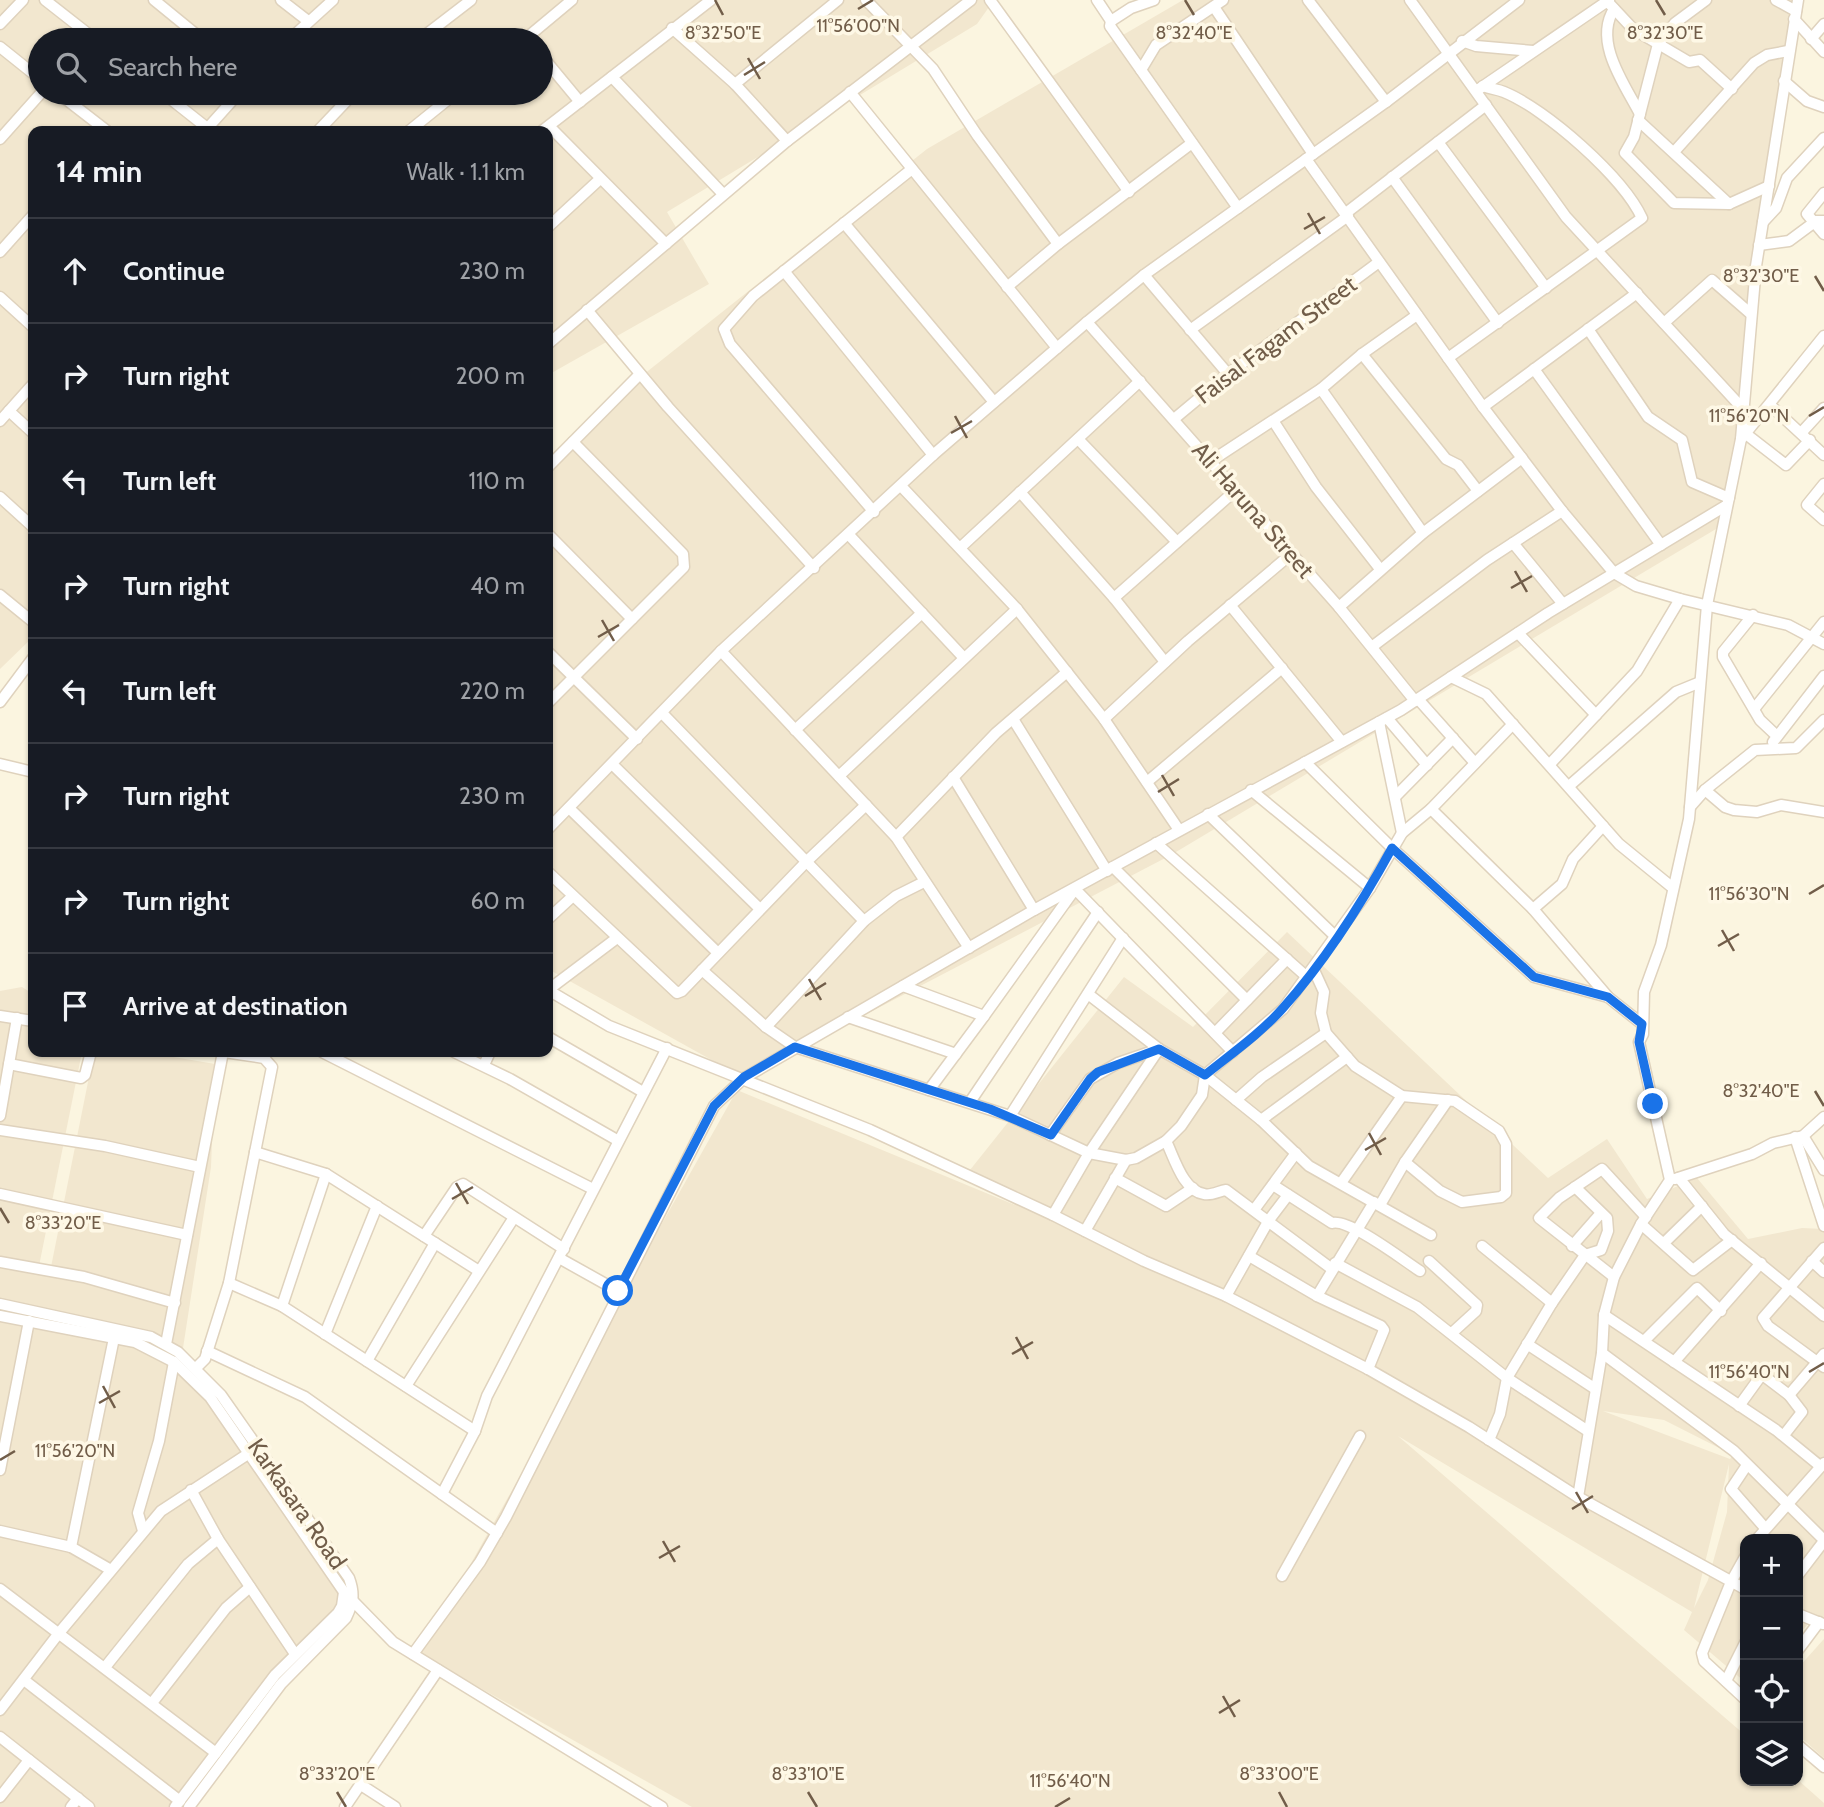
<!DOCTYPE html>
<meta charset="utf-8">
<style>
body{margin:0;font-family:Cabin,sans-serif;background:#242831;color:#f1f3f6}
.controls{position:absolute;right:21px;bottom:21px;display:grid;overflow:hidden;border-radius:14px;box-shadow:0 2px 5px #0004}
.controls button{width:63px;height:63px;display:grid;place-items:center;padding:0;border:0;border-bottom:2px solid #363941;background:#171b24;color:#f1f3f6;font:35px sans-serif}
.stop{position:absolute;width:21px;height:21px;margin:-16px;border:5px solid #1a73e8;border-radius:50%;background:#fff}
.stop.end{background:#1a73e8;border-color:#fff;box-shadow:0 2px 7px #0008}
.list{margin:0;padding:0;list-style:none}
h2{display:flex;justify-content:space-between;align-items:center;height:91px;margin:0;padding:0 28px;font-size:30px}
h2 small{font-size:23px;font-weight:400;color:#9ea1a6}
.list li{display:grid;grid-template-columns:46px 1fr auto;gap:21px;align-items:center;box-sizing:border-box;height:105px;padding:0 28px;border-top:2px solid #363941}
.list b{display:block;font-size:26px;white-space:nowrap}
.list em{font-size:23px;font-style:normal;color:#9ea1a6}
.icon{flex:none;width:38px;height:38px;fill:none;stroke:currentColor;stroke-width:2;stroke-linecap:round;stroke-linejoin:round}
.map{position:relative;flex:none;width:1824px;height:1807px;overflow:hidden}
.search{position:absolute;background:#171b24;box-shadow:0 2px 5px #0004;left:28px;top:28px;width:525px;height:77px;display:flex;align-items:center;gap:18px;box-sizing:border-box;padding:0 24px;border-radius:38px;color:#9ea1a6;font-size:26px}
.panel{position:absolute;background:#171b24;box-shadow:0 2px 5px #0004;left:28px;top:126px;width:525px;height:931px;border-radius:14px}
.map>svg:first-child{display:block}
.residential{fill:#f2e7cf;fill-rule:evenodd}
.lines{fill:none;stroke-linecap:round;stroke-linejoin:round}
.street-casing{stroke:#dfd2bd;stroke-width:13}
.street{stroke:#fff;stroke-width:10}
.route{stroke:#1a73e8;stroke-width:9}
.ticks{fill:none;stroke:#715d49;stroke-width:2.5}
.labels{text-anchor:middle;stroke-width:7;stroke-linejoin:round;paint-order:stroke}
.street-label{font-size:24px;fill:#715d49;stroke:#fef8e6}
.ticks-label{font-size:18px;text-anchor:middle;fill:#715d49;stroke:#fef8e6;stroke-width:7;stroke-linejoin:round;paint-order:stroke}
</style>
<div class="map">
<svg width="1824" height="1807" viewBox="0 0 1824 1807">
<rect width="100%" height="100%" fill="#fbf5e0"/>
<g class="residential">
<path d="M0 0H994L977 24 667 212 709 284 548 375V131H33V637L0 669ZM40 40H541V93H40Z"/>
<polygon points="1183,0 1802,0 1721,526 1171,855 744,1078 548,969 548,469 624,390 927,149"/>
<path d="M1287 932 1548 1178 1607 1139 1647 1199 1697 1178 1748 1239 1802 1228 1824 1229V1619L1810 1622 1798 1635V1539H1745V1682L1684 1630 1692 1612 1398 1436 1745 1735V1781L1798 1780 1824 1803V1807H692L420 1654 737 1090 1015 1205 966 1175 1124 977 1193 1027ZM1603 1411 1664 1420 1733 1455 1730 1459ZM1729 1464 1727 1512 1708 1580 1694 1608Z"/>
<polygon points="22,987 33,994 33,1052 82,1052 39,1266 0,1265 0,991"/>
<polygon points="94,1052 144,1052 215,1064 211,1167 183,1348 352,1604 299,1651 181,1807 0,1807 0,1268 50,1272"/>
<polygon points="1824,1639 1824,1758 1798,1735 1798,1668"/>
</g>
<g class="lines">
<defs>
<g id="street">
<polyline points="45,0 96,40"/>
<polyline points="154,0 203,40"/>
<polyline points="281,0 308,21"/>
<polyline points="866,0 933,69 977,135 1058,244 1192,143"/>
<polyline points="990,0 1129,192"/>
<polyline points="1097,0 1111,21"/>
<polyline points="1154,0 1131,8 1111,21 1110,26 1238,208"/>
<polyline points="1308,0 1386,102"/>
<polyline points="1410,0 1566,217 1744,410"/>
<polyline points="1606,0 1633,29 1689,62 1700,60 1732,89"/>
<polyline points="1706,0 1675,23 1658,44 1634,137 1625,153 1674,203 1729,204 1769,186"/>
<polyline points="1776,0 1796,11"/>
<polyline points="1214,7 1313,154"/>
<path d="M1614 9C1593 42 1625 85 1640 114"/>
<polyline points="1794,19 1824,52"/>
<polyline points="0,24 23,0"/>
<polyline points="672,28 735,84 787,141"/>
<polyline points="1811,39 1824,24"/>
<polyline points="289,40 333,0"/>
<polyline points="419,40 471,0"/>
<polyline points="524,40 572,0"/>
<polyline points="1462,41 1476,46 1533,51"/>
<polyline points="0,47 40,79"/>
<polyline points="541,55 580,102"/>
<polyline points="1141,70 1156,45 1223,0"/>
<polyline points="612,77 723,194"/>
<polyline points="1784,81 1807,101 1824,107"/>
<polyline points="735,84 838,0"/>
<polyline points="1479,89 1609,0"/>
<polyline points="850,92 1057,348"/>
<polyline points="58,93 107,131"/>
<polyline points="163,93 211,131"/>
<polyline points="1638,120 1729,204"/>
<polyline points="549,126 666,244"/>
<polyline points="205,131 239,93"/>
<polyline points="318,131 354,93"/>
<polyline points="409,131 456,93"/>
<polyline points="542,131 711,0"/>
<polyline points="0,139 41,93"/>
<polyline points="1438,142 1546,288"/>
<polyline points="1674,152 1754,63 1767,55 1788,51"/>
<polyline points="1306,159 1483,407 1562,511 1614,573 1636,586 1680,599 1788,625 1824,644"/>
<polyline points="1392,177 1498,323"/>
<polyline points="1824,193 1807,214 1824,234"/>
<polyline points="1346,213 1486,105"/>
<polyline points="1763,222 1776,208 1787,178 1824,138"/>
<polyline points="844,223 994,402"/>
<polyline points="548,227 600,179"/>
<polyline points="1759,245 1789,241 1816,221 1824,221"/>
<polyline points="0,252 33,215"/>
<polyline points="784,271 933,455"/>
<polyline points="1144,275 1228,374"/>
<polyline points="1007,287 1058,244"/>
<polyline points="0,297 33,327"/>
<polyline points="587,310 668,407 814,568"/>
<polyline points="1087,322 1339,607 1415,701"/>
<polyline points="1664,323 1712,280 1751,314"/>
<polyline points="1588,329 1648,417 1682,440 1692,482 1729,498"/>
<polyline points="1190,330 1348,216"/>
<polyline points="548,344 787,141 971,0"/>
<polyline points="1362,354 1446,459 1458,465 1478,491"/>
<path d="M1448 358 1642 218C1623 177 1546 109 1504 92 1497 89 1490 89 1483 86"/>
<polyline points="1534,369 1661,545"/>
<polyline points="1321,389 1423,533"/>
<polyline points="1770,405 1824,455"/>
<polyline points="1483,407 1637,293"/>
<polyline points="9,411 33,433"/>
<polyline points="1174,419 1228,374 1379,262"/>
<polyline points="0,421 33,384"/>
<polyline points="1274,422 1316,487 1380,569"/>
<polyline points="1802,432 1824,408"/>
<polyline points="1746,434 1786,465 1810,440"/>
<polyline points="1078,439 1177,542"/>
<polyline points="1741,439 1824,336"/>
<polyline points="1211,461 1321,389 1362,354 1417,315"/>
<polyline points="548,467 640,374"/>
<polyline points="1824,484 1807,505 1824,520"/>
<polyline points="901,486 1017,609 1104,719 1179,830"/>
<polyline points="1020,492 1114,598 1165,662"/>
<polyline points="0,497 33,527"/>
<polyline points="874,512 730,344 724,329 753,296 912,169"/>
<polyline points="548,534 632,619"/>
<polyline points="849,535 964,658"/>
<polyline points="1513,543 1563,604"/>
<polyline points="961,547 1140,381"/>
<polyline points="0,595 33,622"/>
<polyline points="1114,598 1236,490"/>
<polyline points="1230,605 1342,742"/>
<polyline points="1339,607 1423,533 1522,458"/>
<polyline points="1753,615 1723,652 1723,657 1760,720 1777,736"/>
<polyline points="1518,633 1596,715"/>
<polyline points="1373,646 1487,560 1562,511"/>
<polyline points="721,651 896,837 969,948"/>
<polyline points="548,652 637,739"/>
<polyline points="1451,677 1486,694 1619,844 1673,888"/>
<polyline points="1418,699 1475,763"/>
<polyline points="0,702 33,658"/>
<polyline points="548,703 684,567 683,554 573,442"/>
<polyline points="1754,709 1824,622"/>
<polyline points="662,713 864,921"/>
<polyline points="1387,718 1427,765"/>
<polyline points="1013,719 1107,871"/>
<polyline points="1104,719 1188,641 1290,555"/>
<polyline points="1379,722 1402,833"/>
<polyline points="795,730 922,613"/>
<polyline points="1773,742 1824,676"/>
<polyline points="1305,762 1392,848 1534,977 1608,997"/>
<polyline points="0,764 33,772"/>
<polyline points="1550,764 1637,671 1680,599"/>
<polyline points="613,765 760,909"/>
<polyline points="839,776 1017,609"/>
<polyline points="953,777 1034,910"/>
<polyline points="1147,782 1282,668"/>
<polyline points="1569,786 1676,692 1698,683"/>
<polyline points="1251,790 1370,888"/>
<polyline points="1705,790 1725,807 1734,810 1757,812 1781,805 1824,812"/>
<polyline points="1395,797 1453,738"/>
<polyline points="1690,807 1705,790 1755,750 1796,748 1824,720"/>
<polyline points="569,808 718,953"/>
<polyline points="1431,809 1533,909 1608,997 1642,1024"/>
<polyline points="1208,814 1336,937"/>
<polyline points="548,829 721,651 933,455 1087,322 1144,275 1386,102 1519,0"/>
<polyline points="896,837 996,733 1067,672"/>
<polyline points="1156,843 1307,977"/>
<polyline points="1113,867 1247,1000"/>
<polyline points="548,872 677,993 682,991 807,861 866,805"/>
<polyline points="1533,909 1562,884 1573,859 1603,826"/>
<polyline points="548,919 573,896"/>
<polyline points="1313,968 1324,992 1321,1013 1326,1033 1355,1066 1402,1096 1455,1101 1499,1131 1506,1144 1506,1193 1501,1197 1462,1202 1440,1191 1405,1162"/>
<polyline points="702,970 766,1027 795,1047 1010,1116 1089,1153 1126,1160 1136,1158 1166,1141 1181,1126 1202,1095 1205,1075 1283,1009 1370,888 1402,833 1431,809 1513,724"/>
<polyline points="903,986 984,1016 1075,889 1233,1052"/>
<polyline points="548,990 609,1026 870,1130 1053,1215 1144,1261 1226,1296 1368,1369 1469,1427 1578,1497 1745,1589"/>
<polyline points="548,990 617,938"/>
<polyline points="1088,994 1159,1049 1205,1075 1261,1120 1309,1166 1431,1235"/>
<polyline points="0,1016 33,1021"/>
<polyline points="848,1017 956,1054"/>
<polyline points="766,1027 864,921 896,896 924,882"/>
<polyline points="1215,1033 1287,959"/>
<polyline points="548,1037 643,1092"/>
<polyline points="322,1052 593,1189"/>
<polyline points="454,1052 510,1079 617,1140"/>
<polyline points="9,1064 81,1078 85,1075 91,1052"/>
<polyline points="484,1065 490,1052"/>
<polyline points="929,1090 984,1016"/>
<polyline points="1236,1100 1262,1077 1326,1033"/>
<polyline points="970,1102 1098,912"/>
<polyline points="0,1116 17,1018"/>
<polyline points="1010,1116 1123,938"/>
<polyline points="1261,1120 1347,1057"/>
<polyline points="0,1130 105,1146 200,1167"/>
<polyline points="1050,1135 1090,1079 1118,1063 1159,1049"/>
<polyline points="1803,1136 1824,1170"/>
<polyline points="1795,1137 1824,1226"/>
<path d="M1166 1141C1174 1157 1183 1191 1204 1194 1211 1196 1219 1191 1226 1190L1332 1269"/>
<polyline points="255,1152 326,1174 479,1271"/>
<polyline points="1115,1178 1166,1206 1193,1188"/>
<polyline points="1679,1178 1724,1234 1824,1316"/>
<polyline points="1675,1179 1752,1154 1773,1143 1803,1136 1824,1117"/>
<polyline points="1341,1183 1402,1096"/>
<path d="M1273 1185 1332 1223C1349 1218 1403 1260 1420 1271"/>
<polyline points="0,1194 187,1235"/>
<polyline points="1380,1205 1405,1162 1448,1100"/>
<polyline points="1254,1210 1296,1153"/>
<polyline points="1053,1215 1089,1153 1159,1049"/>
<polyline points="1641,1224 1693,1270 1732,1240"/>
<polyline points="1085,1231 1126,1160"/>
<polyline points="424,1236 457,1187 463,1184 564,1249"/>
<polyline points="1664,1243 1702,1206"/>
<polyline points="1482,1246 1552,1303"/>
<polyline points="1572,1246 1601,1213"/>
<polyline points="1824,1248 1763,1318 1768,1326 1824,1367"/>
<polyline points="1249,1256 1317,1296 1381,1326 1384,1330 1368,1369"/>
<polyline points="559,1258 618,1291"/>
<polyline points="1429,1261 1477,1305 1476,1311 1453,1332"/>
<polyline points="1812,1261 1824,1272"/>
<polyline points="0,1262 84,1277 175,1303"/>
<polyline points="1335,1263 1417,1307 1507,1378 1588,1431"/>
<polyline points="1614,1277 1539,1218 1559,1198 1602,1169 1646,1217"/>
<polyline points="229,1283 282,1306 475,1431"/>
<polyline points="1226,1296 1269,1220 1288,1195"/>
<polyline points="1317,1296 1374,1202"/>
<path d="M0 1304 151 1337 178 1352 221 1395 349 1578C355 1594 353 1603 346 1618L281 1684 189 1807"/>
<polyline points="282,1306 326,1174"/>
<polyline points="1604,1315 1776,1430 1820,1466"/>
<polyline points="0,1316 135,1342 174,1362 210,1397 344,1592 342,1606 338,1613 275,1675 175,1807"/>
<polyline points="325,1334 377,1206"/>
<polyline points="1644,1341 1697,1288 1721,1311"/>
<polyline points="166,1344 223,1052"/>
<polyline points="1527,1344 1594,1388"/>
<polyline points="207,1351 305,1397 497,1533"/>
<polyline points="1602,1353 1734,1451 1824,1540"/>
<polyline points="367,1361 435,1243"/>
<polyline points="1674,1362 1761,1263"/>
<polyline points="197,1367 205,1359 229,1283 272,1067 264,1058 224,1052"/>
<polyline points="406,1386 513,1219"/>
<polyline points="1789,1395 1824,1354"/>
<polyline points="1739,1406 1760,1377 1764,1376 1789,1395 1802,1412 1784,1435"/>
<polyline points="1489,1440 1500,1414 1507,1378 1552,1303 1585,1255 1601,1250 1608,1231 1607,1218 1575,1187"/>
<polyline points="1747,1465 1731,1489 1765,1528"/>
<polyline points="0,1470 29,1321"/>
<polyline points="191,1490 218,1539 295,1654"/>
<polyline points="442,1494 475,1431 487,1396 667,1048"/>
<polyline points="1578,1497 1602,1353 1604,1315 1614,1277 1641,1224 1670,1180 1639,1042 1643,1034 1644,992 1661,945 1689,819 1707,605 1741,439 1756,266 1798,0"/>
<polyline points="0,1531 71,1547 111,1570"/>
<polyline points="143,1531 138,1513 159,1441 174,1362"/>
<polyline points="1757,1539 1824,1463"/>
<polyline points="71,1547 114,1338"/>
<polyline points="1745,1557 1731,1582 1702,1653 1704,1661 1745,1699"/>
<polyline points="1798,1575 1824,1541"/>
<polyline points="1282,1576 1360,1436"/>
<polyline points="0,1589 216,1753"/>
<polyline points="350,1598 393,1642 662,1807"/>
<polyline points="1798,1614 1823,1624"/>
<polyline points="1798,1650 1819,1622"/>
<polyline points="413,1654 480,1562 506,1517 714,1106 744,1078 1034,910 1401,710 1548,613 1727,505"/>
<polyline points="106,1666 188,1564 218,1539"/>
<polyline points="24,1680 180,1801"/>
<polyline points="1726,1681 1745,1643"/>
<polyline points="152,1703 226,1608 250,1587"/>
<polyline points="0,1710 59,1633 161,1511 254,1450"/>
<polyline points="0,1737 89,1807"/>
<polyline points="1798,1745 1824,1767"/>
<polyline points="361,1785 395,1807"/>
<polyline points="0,1797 29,1760"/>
<polyline points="71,1807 78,1798"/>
<polyline points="345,1807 438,1670"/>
</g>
</defs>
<use href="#street" class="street-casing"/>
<use href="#street" class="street"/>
</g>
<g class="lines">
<path class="route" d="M618 1291 714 1106 744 1077 795 1047 990 1109 1051 1135 1090 1079 1098 1072 1159 1049 1205 1075C1231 1054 1261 1033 1283 1008 1325 961 1362 903 1392 848L1534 977 1608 997 1642 1024 1639 1042 1653 1104"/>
</g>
<path class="ticks" d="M715 0 723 15M1185 0 1194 15M1656 0 1665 15M858 9 873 0M748 58 760 79M744 75 765 62M1308 213 1320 234M1304 229 1325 217M1815 276 1824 291M955 416 967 438M1809 416 1824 407M951 433 972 421M1515 571 1527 592M1511 588 1532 576M602 620 614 641M598 637 619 625M1162 775 1174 796M1158 792 1179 779M1809 894 1824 885M1722 930 1734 951M1718 946 1739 934M809 979 821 1000M805 996 826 983M1815 1091 1824 1106M1369 1133 1381 1155M1365 1150 1386 1138M456 1183 468 1204M452 1199 473 1187M0 1208 9 1223M1016 1337 1028 1359M1012 1354 1033 1342M1809 1372 1824 1363M103 1386 115 1408M99 1403 120 1391M0 1460 15 1451M1576 1492 1588 1513M1572 1509 1593 1496M663 1541 675 1562M659 1558 680 1546M1223 1696 1235 1717M1219 1713 1240 1700M337 1792 346 1807M808 1792 817 1807M1279 1792 1287 1807M1055 1807 1070 1798"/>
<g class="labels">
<g class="street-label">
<text transform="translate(1276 340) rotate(-37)" y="8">Faisal Fagam Street</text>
<text transform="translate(1253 510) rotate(49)" y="8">Ali Haruna Street</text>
<text transform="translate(297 1504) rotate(55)" y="8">Karkasara Road</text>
</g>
</g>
<g class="ticks-label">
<text x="858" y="32">11°56'00"N</text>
<text x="1194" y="39">8°32'40"E</text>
<text x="1665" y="39">8°32'30"E</text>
<text x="723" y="39">8°32'50"E</text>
<text x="1761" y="282">8°32'30"E</text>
<text x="1749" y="422">11°56'20"N</text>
<text x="1749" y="900">11°56'30"N</text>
<text x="1761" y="1097">8°32'40"E</text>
<text x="63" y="1229">8°33'20"E</text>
<text x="1749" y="1378">11°56'40"N</text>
<text x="75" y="1457">11°56'20"N</text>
<text x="337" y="1780">8°33'20"E</text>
<text x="808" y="1780">8°33'10"E</text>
<text x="1279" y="1780">8°33'00"E</text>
<text x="1070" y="1787">11°56'40"N</text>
</g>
</svg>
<div class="controls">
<button>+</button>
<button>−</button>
<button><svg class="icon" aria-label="locate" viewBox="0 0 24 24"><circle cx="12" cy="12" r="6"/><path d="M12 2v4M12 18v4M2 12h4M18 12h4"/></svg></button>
<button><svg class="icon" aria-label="layers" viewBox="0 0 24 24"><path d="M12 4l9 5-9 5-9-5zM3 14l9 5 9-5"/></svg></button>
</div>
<div class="stop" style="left:618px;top:1291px"></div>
<div class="stop end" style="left:1653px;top:1104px"></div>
<div class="search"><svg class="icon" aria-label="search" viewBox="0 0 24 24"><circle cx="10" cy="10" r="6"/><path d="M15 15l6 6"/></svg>Search here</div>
<section class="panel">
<h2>14 min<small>Walk · 1.1 km</small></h2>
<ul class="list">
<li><svg class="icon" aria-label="ahead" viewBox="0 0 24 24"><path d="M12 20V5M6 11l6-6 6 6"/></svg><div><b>Continue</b></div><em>230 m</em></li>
<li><svg class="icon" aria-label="right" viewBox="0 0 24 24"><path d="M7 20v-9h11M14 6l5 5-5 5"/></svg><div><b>Turn right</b></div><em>200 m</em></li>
<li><svg class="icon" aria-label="left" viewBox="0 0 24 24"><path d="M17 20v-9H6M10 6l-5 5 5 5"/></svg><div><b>Turn left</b></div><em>110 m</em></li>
<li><svg class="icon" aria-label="right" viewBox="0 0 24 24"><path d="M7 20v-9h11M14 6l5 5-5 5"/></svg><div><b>Turn right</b></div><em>40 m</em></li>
<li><svg class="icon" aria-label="left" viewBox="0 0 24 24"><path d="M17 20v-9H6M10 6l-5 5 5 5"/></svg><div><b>Turn left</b></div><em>220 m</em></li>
<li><svg class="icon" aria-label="right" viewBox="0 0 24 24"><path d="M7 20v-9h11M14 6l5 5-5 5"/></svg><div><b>Turn right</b></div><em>230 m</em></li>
<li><svg class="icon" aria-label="right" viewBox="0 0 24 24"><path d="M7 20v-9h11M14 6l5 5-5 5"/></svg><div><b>Turn right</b></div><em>60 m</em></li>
<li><svg class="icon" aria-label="arrive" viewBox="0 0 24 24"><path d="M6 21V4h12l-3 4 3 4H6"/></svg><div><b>Arrive at destination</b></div></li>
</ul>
</section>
</div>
